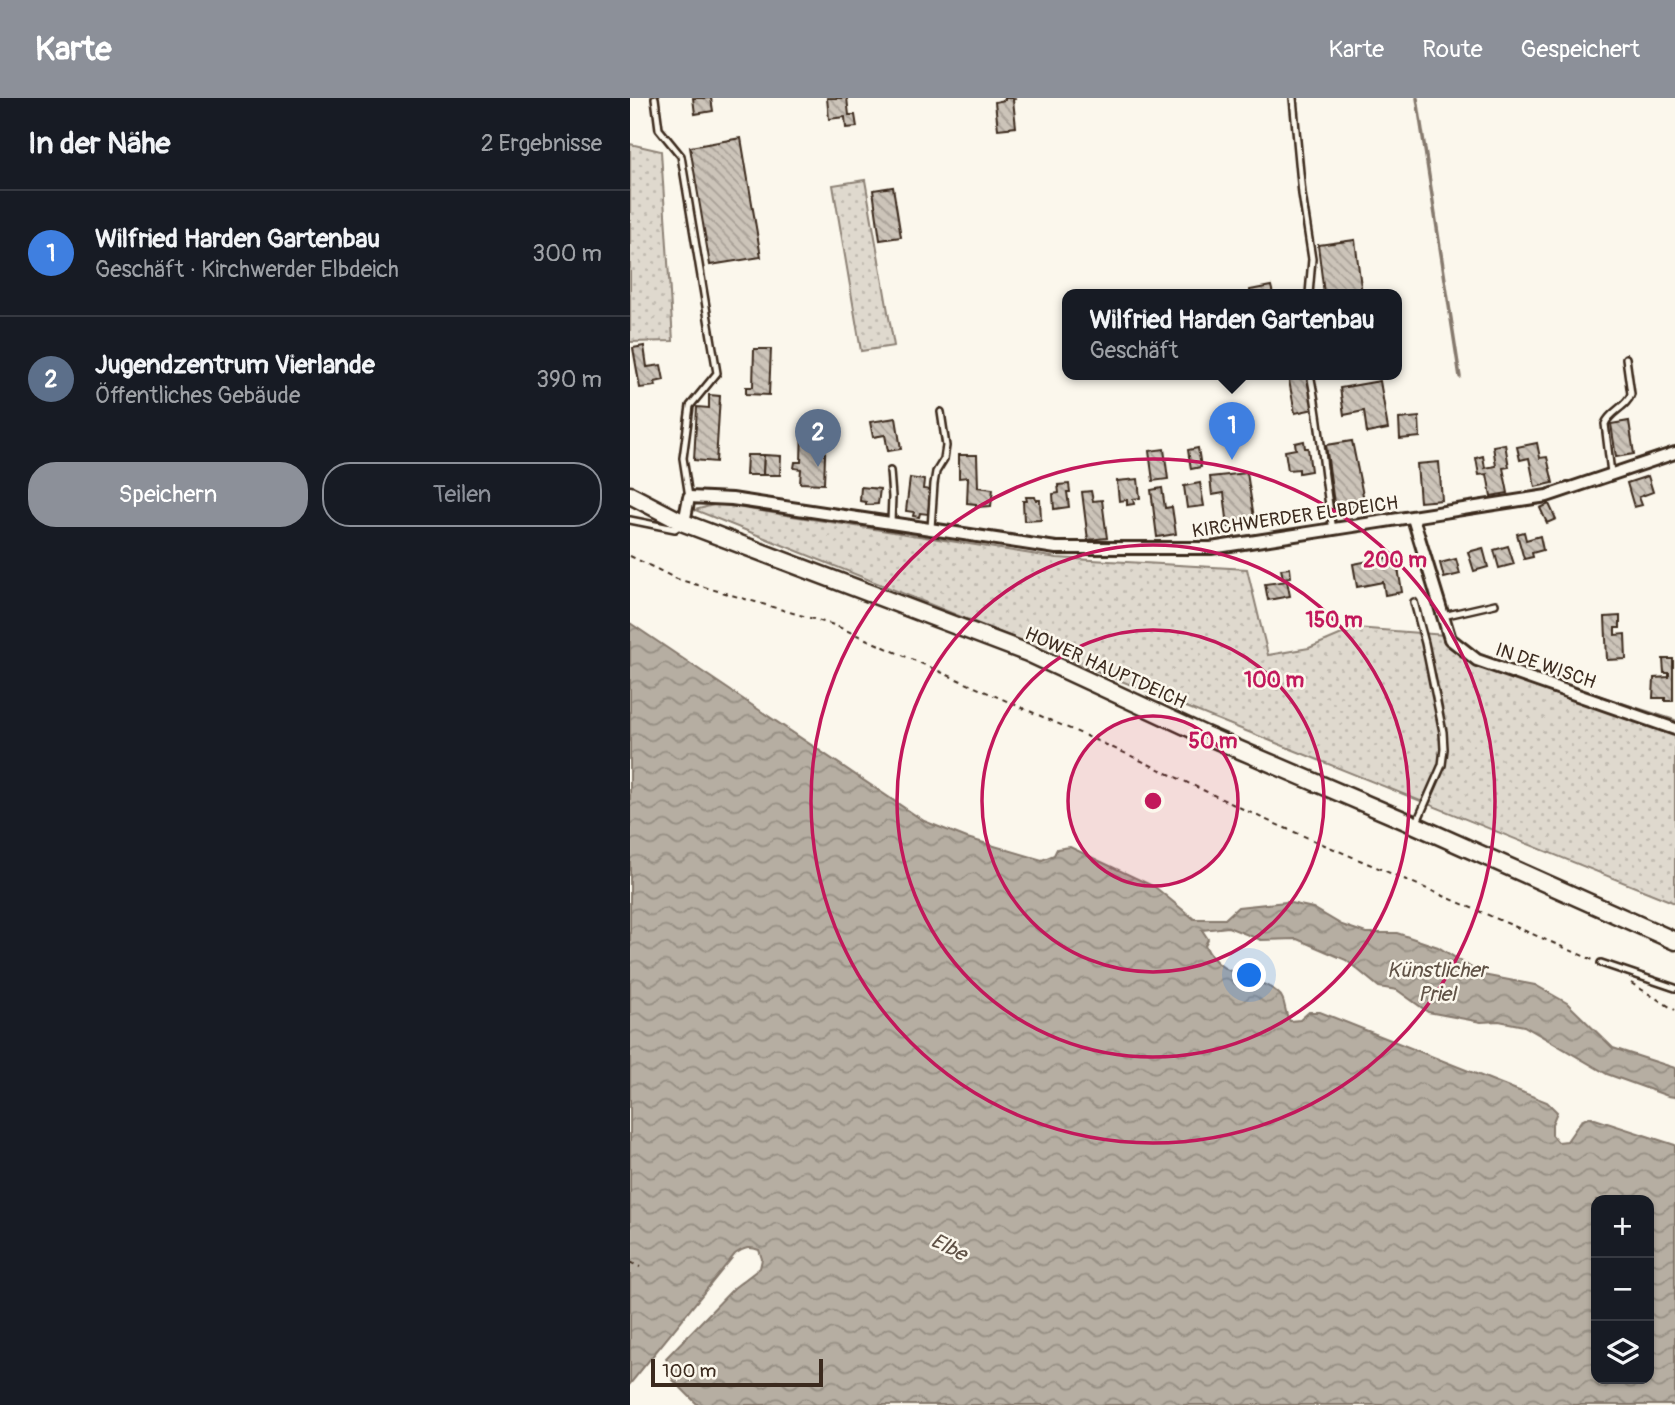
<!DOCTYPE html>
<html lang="de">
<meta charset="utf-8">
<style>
body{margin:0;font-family:Pangolin,sans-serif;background:#242831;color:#f1f3f6}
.controls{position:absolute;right:21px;bottom:21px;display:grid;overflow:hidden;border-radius:14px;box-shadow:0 2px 5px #0004}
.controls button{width:63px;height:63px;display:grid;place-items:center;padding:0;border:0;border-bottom:2px solid #363941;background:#171b24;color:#f1f3f6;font:35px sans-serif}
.scale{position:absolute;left:21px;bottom:18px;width:172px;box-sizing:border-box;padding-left:7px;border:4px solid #3b2a1e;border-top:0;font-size:19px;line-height:24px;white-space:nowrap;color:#3b2a1e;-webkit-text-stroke:5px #fbf7ec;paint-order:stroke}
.you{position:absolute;left:620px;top:878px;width:24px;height:24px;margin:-18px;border:5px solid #fff;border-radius:50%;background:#1a73e8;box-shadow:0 0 0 10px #1a73e833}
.badge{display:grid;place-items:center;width:46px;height:46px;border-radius:50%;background:#8c9099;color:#fff;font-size:23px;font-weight:700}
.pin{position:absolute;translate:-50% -58px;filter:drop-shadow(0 2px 4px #0008)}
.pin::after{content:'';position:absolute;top:37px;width:24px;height:21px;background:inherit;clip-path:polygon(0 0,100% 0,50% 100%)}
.popup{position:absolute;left:432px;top:191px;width:340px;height:91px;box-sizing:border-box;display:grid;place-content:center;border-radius:14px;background:#171b24;filter:drop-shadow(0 2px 5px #0005);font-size:23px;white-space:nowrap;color:#9ea1a6}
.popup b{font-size:26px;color:#f1f3f6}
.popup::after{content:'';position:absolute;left:50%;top:100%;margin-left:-14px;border:14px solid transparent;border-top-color:#171b24}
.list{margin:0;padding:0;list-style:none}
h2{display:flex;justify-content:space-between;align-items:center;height:91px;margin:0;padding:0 28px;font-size:30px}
h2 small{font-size:23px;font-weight:400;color:#9ea1a6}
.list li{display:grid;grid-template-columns:46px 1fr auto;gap:21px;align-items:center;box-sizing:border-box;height:126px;padding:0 28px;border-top:2px solid #363941}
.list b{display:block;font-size:26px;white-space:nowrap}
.list p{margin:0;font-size:23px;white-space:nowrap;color:#9ea1a6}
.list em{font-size:23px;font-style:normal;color:#9ea1a6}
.actions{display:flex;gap:14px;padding:21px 28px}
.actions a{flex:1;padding:16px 0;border:2px solid #8c9099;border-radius:28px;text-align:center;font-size:24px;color:#8c9099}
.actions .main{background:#8c9099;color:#fff}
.icon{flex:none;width:38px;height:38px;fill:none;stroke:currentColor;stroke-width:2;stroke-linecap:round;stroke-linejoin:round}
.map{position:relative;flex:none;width:1045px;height:1307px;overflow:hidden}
header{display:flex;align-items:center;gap:42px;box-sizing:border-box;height:98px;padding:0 35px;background:#8c9099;color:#fff}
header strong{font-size:33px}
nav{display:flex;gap:38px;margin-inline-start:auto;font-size:24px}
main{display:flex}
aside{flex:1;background:#171b24}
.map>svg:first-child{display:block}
.grass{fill:url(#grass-dots);stroke:#8d8276;stroke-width:2}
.water{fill:url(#water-waves);stroke:#85796d;stroke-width:2;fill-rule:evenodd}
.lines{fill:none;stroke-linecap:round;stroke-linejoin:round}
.stream{stroke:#85796d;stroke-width:3.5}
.building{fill:url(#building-back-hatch);stroke:#3b2a1e;stroke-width:2}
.lane-casing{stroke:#3b2a1e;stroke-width:10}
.street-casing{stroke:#3b2a1e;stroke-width:16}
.secondary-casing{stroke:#3b2a1e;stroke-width:21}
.path{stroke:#3b2a1e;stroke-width:2;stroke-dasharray:5 5;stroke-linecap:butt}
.lane{stroke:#fbf7ec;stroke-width:5}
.street{stroke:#fbf7ec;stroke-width:10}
.secondary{stroke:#fbf7ec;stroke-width:16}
.ring{fill:none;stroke:#c2185b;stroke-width:3.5}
.labels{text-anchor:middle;stroke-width:5;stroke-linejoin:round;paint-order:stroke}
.street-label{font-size:19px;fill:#3b2a1e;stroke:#fbf7ec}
.water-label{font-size:21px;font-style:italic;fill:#605246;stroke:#fbf7ec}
.centre{fill:#c2185b;stroke:#fbf7ec;stroke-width:3.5}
.ring-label{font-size:21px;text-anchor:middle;font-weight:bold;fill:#c2185b;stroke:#fbf7ec;stroke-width:5;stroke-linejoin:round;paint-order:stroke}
</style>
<header>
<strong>Karte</strong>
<nav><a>Karte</a><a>Route</a><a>Gespeichert</a></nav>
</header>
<main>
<aside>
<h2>In der Nähe<small>2 Ergebnisse</small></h2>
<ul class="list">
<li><span class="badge" style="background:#3f7fe0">1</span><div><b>Wilfried Harden Gartenbau</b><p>Geschäft · Kirchwerder Elbdeich</p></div><em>300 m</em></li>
<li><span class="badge" style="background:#5c6f8a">2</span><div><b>Jugendzentrum Vierlande</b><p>Öffentliches Gebäude</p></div><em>390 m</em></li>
</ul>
<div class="actions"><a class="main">Speichern</a><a>Teilen</a></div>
</aside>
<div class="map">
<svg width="1045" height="1307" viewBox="0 0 1045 1307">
<defs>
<pattern id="grass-dots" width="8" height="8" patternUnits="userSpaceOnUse" patternTransform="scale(1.75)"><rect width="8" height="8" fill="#dfd9ce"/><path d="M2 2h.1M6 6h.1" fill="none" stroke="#c0bab0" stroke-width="1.8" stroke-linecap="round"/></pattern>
<pattern id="water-waves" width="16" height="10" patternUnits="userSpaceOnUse" patternTransform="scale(1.75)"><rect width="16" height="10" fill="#b6aea2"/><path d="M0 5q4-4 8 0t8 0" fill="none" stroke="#958e83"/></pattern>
<pattern id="building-back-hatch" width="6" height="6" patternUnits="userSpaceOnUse" patternTransform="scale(1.75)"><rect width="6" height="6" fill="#ccc4b9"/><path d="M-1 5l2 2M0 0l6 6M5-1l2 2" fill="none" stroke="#a79f96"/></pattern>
</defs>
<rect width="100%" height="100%" fill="#fbf7ec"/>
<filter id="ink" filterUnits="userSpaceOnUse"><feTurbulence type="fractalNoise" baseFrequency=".0143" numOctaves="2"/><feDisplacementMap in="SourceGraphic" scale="14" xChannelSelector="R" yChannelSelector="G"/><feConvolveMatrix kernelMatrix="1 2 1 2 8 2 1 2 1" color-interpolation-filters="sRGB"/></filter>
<g filter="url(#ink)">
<g class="grass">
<polygon points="0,46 31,53 43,243 0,244"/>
<polygon points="235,82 264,248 231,253 203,87"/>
<polygon points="87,406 427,460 617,471 638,557 679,550 726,530 815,537 849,559 1045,622 1045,805 65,412"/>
</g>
<path class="water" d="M0 525 294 723 337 740 412 762 424 757 427 751 440 749 525 789 564 821H595L608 809 656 804 683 810 712 827 736 835H767L808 849 853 877 905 887 937 905 983 950 1045 970V999L1038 998 977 976 894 928 869 923 851 924 798 914 767 892 749 889 716 862 667 841 631 842 598 829 572 832 578 841 575 847C590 882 622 874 647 894 657 901 653 914 660 923L670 922 679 914H690L917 1004 927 1014 922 1026V1037L928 1044 937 1043 951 1023 959 1019 1045 1047V1307H68L43 1282 36 1260 104 1190 130 1170 132 1161 129 1152C119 1148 114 1150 105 1156L0 1286ZM966 1102H1019V1281H966Z"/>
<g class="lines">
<polyline class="stream" points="787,0 830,279"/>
</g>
<g class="building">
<polygon points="63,0 81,0 83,13 65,16"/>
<polygon points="197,0 217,0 219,17 225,17 227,29 216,30 215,19 199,21"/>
<polygon points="375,0 385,0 383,2 386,29 368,31 365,4 375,2"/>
<polygon points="111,40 131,159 80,167 60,49"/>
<polygon points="263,89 271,139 250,142 243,92"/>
<polygon points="725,142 732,196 694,196 688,147"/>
<polygon points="641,188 643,196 620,196 620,192"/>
<polygon points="14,248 17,269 31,267 34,282 25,284 26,288 10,290 3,250"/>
<polygon points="124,251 141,251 139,297 116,296 116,289 123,289"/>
<polygon points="677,276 684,311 665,315 658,277"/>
<polygon points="750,283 758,331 737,335 734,313 714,317 710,290"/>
<polygon points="79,297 90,298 86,364 64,362 67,309 79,310"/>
<polygon points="789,319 790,339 770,341 769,321"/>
<polygon points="266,320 271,351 258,353 255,337 243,339 240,324"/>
<polygon points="999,323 1004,356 986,359 981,326"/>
<polygon points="172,329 196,330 194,386 170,385 171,371 164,370 165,364 171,364"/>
<polygon points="674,343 675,350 678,350 681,373 669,375 669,371 658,372 655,353 666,351 665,345"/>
<polygon points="722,343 735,407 705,413 696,347"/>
<polygon points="907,345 910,360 917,359 923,385 905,389 899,360 890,362 887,349"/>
<polygon points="875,346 879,369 873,370 878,395 861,398 857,376 849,377 846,360 853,358 855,370 866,368 863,348"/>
<polygon points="568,350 571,369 561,371 558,352"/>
<polygon points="534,351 538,381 523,383 519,353"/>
<polygon points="117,357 134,357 133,377 116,377"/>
<polygon points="134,357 151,358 150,377 133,377"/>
<polygon points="329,357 347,357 348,389 363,391 361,408 346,409 346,406 337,405 338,379 329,380"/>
<polygon points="809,364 812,402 790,404 787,366"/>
<polygon points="617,375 625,426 598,429 594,395 582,397 580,379"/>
<polygon points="1018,378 1023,394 1009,399 1012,407 1004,409 997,385"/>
<polygon points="280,380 294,382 293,391 301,392 298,416 290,415 289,419 283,418 284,414 276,413"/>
<polygon points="508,381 510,400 503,401 504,406 497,407 497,402 489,403 487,383"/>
<polygon points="570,385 574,408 557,410 554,388"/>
<polygon points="439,386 440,394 437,394 439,409 424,411 423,396 429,395 428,387"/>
<polygon points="231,389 250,391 248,406 236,407 236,404 230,403"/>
<polygon points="532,390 535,410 542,409 546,436 527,439 521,392"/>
<polygon points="461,393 463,403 472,402 477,440 458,442 452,394"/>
<polygon points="396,399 405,399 406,402 410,402 411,422 394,423 393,403 397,403"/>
<polygon points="919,406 926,421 917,425 910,410"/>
<polygon points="894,434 896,442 910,438 913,452 902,455 903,459 894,461 887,436"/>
<polygon points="878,448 884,466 869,470 864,452"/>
<polygon points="853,450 858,469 844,473 838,454"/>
<polygon points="766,458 772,494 755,497 753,484 727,489 723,466"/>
<polygon points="826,461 830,476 814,480 810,465"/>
<polygon points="660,470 661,479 653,480 651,471"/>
<polygon points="657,483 660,498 638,502 635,486"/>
<polygon points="990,518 990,530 985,530 985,537 995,536 996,561 977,562 975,519"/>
<polygon points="1033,561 1043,561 1043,603 1035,603 1035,600 1023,600 1024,580 1039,579 1039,575 1034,575"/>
</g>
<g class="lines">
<defs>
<g id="lane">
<polyline points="25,0 29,31 51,58 87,275 60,308 53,360 59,399"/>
<polyline points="663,0 672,96 682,161 679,196"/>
<path d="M680 276C691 327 693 379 703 431"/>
<polyline points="260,373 262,399 261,424"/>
<path d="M981 375 975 326C980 313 997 309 1001 296L996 260"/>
<polyline points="0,422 45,431 51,427"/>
<polyline points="301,430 304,386 306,374 314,361 316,348 311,314"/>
<polyline points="784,504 795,545 813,634 814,651 812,667 787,724"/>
<polyline points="813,518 865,506"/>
<polyline points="971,865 1045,890"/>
</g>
<g id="street">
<polyline points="783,420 820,541 847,562 1045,631"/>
<polyline points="54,425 59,399 102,401 426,450 581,450 917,398 1045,355"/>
</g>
<polyline id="secondary" points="0,397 54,425 398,555 575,637 785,727 1045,843"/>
</defs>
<use href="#lane" class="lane-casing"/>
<use href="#street" class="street-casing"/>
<use href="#secondary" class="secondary-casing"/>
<g class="path">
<polyline points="0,458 47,481 204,527 497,656 634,721 963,862"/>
<polyline points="1001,885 1045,912"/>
<polyline points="0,1164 10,1169"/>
</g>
<use href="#lane" class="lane"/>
<use href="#street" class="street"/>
<use href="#secondary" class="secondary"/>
</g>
</g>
<circle cx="523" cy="703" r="85" fill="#c2185b" fill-opacity=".12"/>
<g class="ring">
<circle cx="523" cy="703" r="85"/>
<circle cx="523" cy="703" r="171"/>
<circle cx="523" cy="703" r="256"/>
<circle cx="523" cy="703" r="342"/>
</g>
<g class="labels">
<g class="street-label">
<text transform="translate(665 418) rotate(-8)" y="7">KIRCHWERDER ELBDEICH</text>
<text transform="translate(916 567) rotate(19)" y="7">IN DE WISCH</text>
<text transform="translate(476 569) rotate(24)" y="7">HOWER HAUPTDEICH</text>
</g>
<g class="water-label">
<text x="807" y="879">Künstlicher<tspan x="807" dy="24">Priel</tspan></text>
<text transform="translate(319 1149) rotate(27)" y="7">Elbe</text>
</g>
</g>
<circle cx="523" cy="703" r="10" class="centre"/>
<g class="ring-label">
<text x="765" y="469">200 m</text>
<text x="704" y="529">150 m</text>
<text x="644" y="589">100 m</text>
<text x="583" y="650">50 m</text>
</g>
</svg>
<div class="controls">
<button>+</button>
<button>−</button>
<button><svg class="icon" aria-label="layers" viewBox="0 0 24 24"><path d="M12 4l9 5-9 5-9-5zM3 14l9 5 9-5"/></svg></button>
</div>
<div class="scale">100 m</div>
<div class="you"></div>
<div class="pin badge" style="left:602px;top:362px;background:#3f7fe0">1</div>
<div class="popup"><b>Wilfried Harden Gartenbau</b>Geschäft</div>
<div class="pin badge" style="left:188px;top:369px;background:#5c6f8a">2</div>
</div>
</main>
